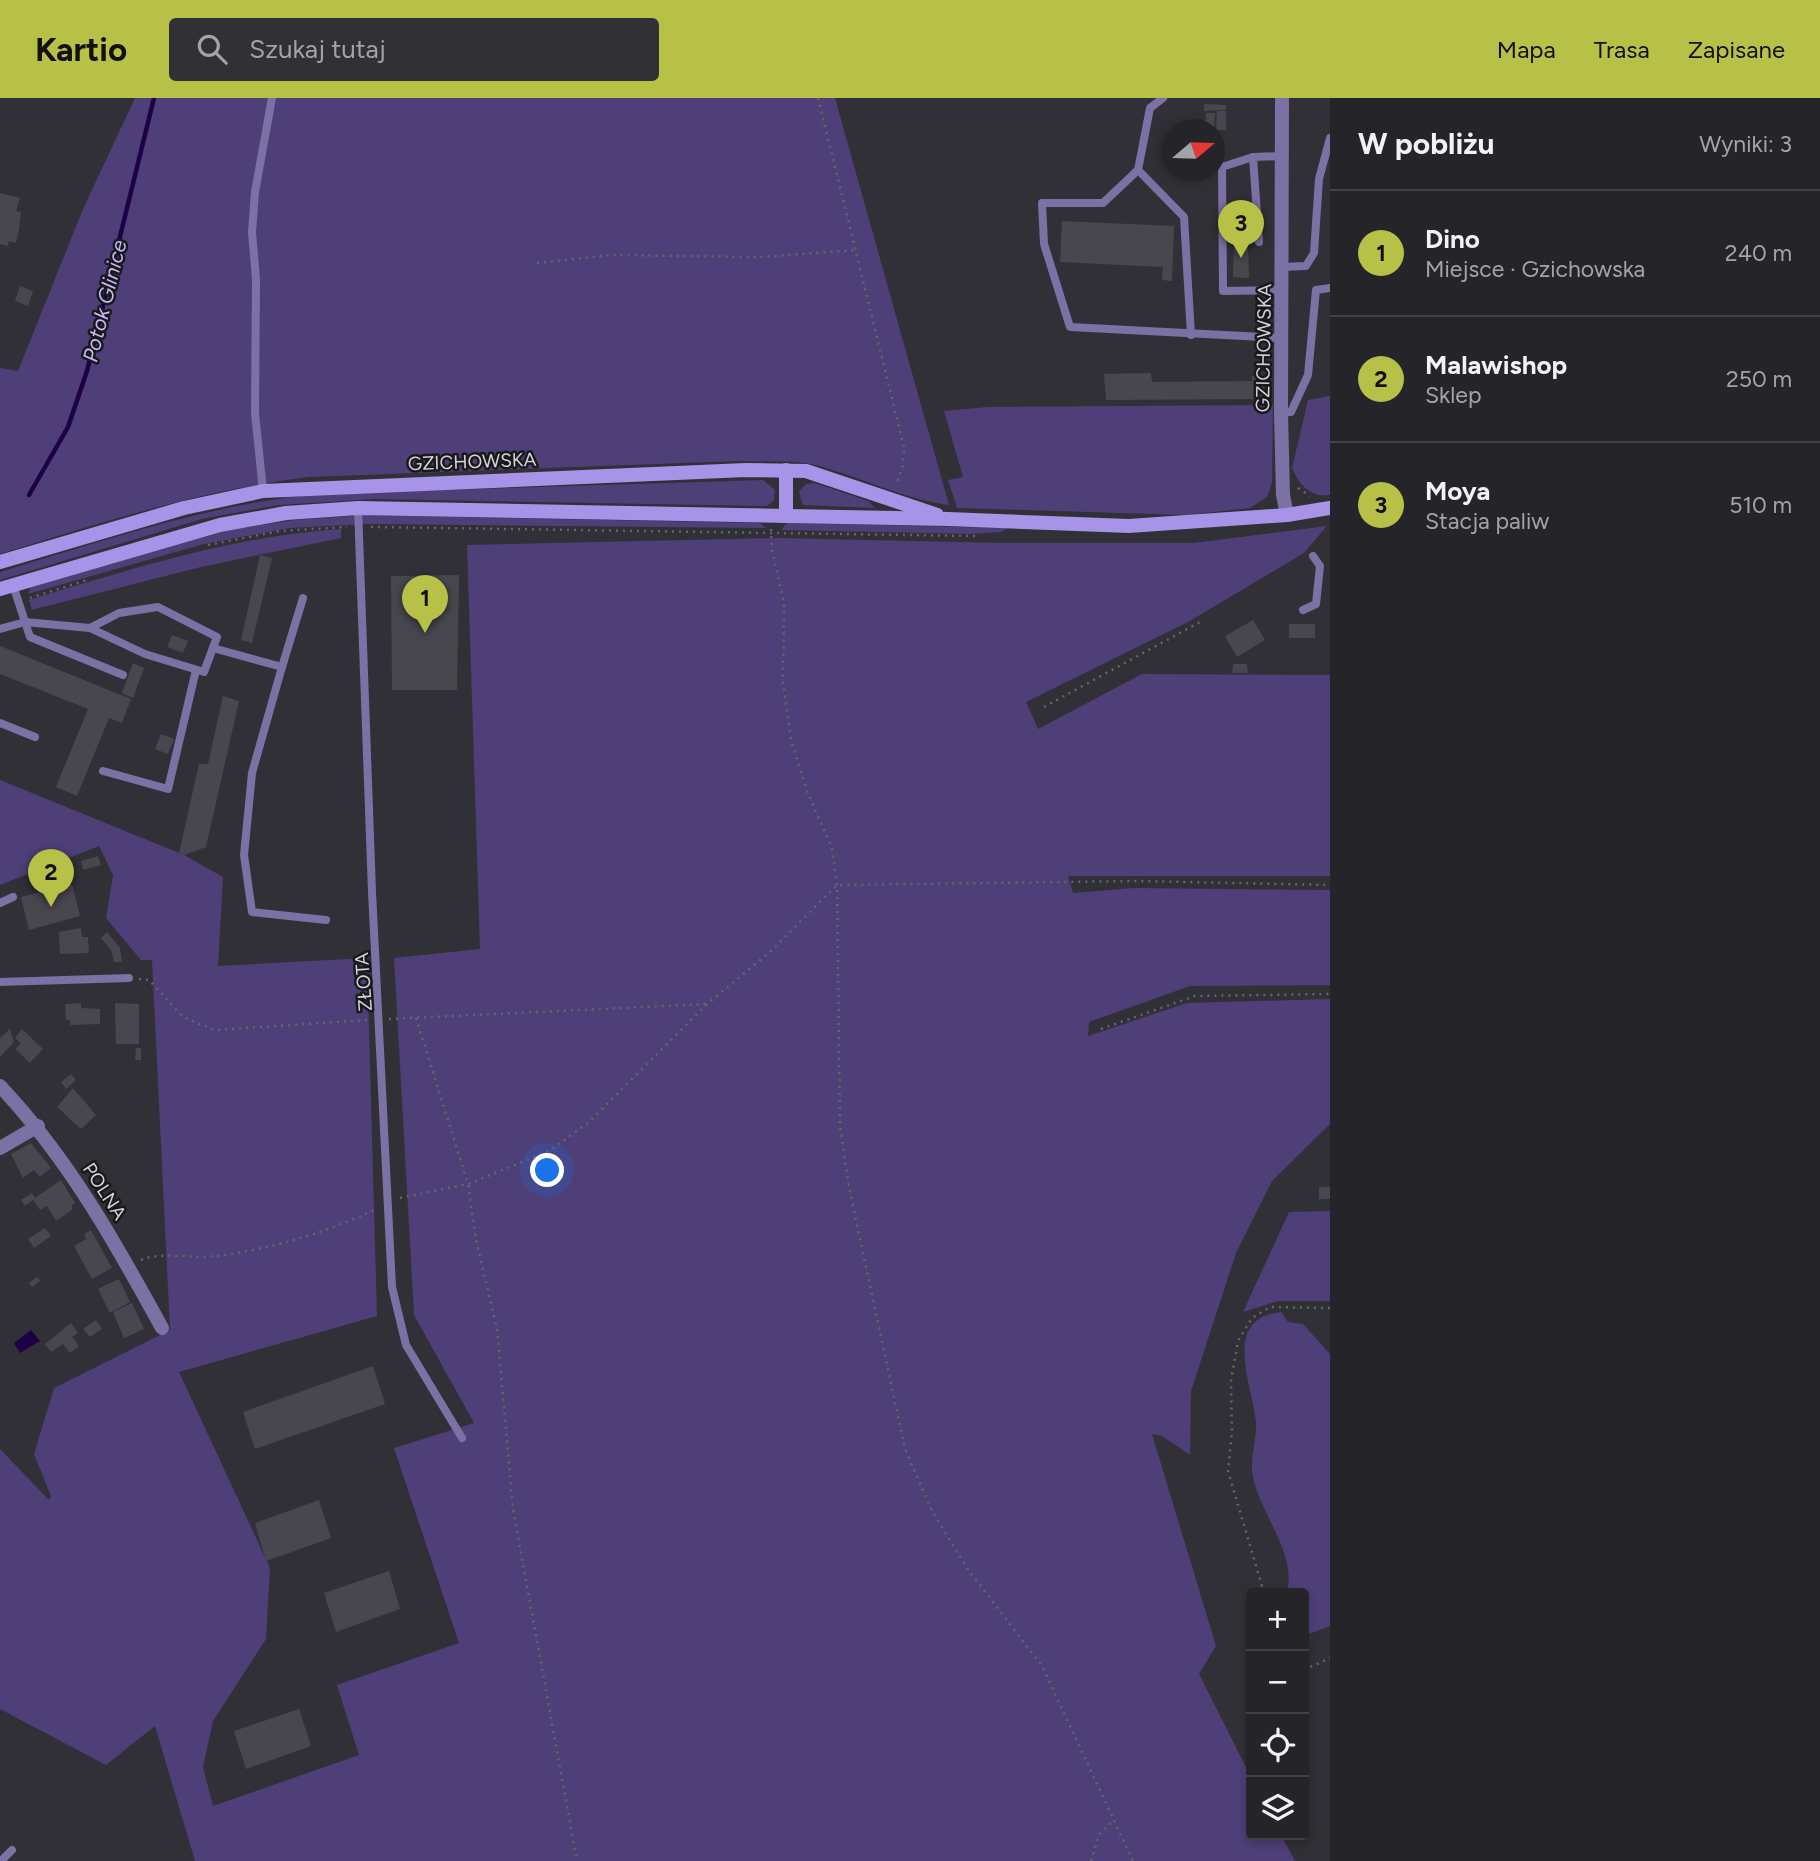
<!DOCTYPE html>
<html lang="pl">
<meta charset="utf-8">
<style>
body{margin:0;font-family:Figtree,sans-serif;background:#313034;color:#f1f3f6}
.controls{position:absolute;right:21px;bottom:21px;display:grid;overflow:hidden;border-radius:7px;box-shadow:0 4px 10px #0003}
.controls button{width:63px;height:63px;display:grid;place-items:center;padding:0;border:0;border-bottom:2px solid #424145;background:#252428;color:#f1f3f6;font:35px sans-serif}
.compass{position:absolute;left:1162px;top:21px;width:63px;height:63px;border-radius:50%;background:#252428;box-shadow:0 4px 10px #0003;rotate:71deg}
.you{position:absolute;left:548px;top:1073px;width:24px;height:24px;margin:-18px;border:5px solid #fff;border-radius:50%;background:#1a73e8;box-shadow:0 0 0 10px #1a73e833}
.badge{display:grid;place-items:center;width:46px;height:46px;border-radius:50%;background:#b7c148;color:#111;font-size:23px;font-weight:700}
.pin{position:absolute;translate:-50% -58px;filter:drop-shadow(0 2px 4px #0008)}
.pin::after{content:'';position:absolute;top:37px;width:24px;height:21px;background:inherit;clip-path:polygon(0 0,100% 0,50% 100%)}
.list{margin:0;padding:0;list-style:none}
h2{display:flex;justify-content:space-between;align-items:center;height:91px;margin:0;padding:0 28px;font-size:30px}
h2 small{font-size:23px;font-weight:400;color:#a3a4a8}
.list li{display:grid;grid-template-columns:46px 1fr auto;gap:21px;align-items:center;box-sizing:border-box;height:126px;padding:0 28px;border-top:2px solid #424145}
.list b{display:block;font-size:26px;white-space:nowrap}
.list p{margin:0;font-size:23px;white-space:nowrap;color:#a3a4a8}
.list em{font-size:23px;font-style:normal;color:#a3a4a8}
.icon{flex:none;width:38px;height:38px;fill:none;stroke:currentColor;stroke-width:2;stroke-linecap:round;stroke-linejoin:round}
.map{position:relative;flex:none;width:1330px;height:1763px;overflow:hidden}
header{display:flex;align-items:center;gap:42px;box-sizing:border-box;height:98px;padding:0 35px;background:#b7c148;color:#111}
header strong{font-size:33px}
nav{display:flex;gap:38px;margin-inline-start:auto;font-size:24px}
.search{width:490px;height:63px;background:#313034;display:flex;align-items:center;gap:18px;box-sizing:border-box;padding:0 24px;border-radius:7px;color:#a3a4a8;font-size:26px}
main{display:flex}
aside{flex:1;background:#252428}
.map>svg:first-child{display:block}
.green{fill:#4e3f78}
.water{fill:#1d0046}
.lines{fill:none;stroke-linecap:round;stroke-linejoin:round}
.stream{stroke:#1d0046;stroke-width:4.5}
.building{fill:#48474e}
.path{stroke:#66656b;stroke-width:2.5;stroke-dasharray:2 5;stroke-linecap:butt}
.lane{stroke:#7c71a5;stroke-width:8}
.street{stroke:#7c71a5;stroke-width:14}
.secondary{stroke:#a794e8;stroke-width:14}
.labels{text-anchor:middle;stroke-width:5;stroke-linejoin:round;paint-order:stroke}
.street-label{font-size:19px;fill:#d4d4d8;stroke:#19191b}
.water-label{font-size:21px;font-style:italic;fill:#c7bafa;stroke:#19191b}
</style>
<header>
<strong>Kartio</strong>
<div class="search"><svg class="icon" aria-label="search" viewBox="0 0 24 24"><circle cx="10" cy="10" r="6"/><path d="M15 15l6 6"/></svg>Szukaj tutaj</div>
<nav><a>Mapa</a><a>Trasa</a><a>Zapisane</a></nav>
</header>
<main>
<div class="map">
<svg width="1330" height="1763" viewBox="0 0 1330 1763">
<rect width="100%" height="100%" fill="#313036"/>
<g class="green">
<path d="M135 0H835L949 407C904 401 863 380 819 368 794 361 764 364 738 363L309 379C202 392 102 424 0 456V270L18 273 83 111Z"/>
<path d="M1330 298V397C1311 400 1299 387 1292 370L1308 302Z"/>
<polygon points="1273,307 1272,385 1267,399 1250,410 1186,417 957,410 948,382 963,379 944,313 988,309"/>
<path d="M763 382 775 392 774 402 767 408 375 401 278 407 202 421 0 482V474C106 442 209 406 320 396Z"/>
<polygon points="815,385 868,403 875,410 803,407 799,394 806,386"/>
<polygon points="365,417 760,425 766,430 369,426 290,430 204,446 28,496 31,489 229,432 294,422"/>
<polygon points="787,425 1008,430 1001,434 972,436 781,432"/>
<polygon points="1327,428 1304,455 1188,524 1026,604 1038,631 1142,576 1330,577 1330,778 1068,778 1073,795 1134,790 1330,792 1330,887 1190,888 1089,924 1088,938 1187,905 1330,901 1330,1026 1272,1083 1236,1155 1191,1293 1190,1357 1162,1338 1152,1336 1216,1548 1199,1576 1251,1679 1251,1737 1281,1737 1295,1763 195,1763 155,1628 106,1667 0,1611 0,1351 49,1402 51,1398 34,1356 54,1290 170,1232 152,862 141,862 106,820 113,777 99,748 0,787 0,682 184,757 223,779 218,868 367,860 377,1218 179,1274 270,1470 266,1541 213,1623 203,1669 213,1708 359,1657 337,1587 459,1545 394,1350 474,1325 414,1217 394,860 480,851 467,447 780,440 1001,445 1194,445"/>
<path d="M341 431V440L201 469 35 511 32 512 29 502C132 471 233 438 341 431Z"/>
<polygon points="1330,1113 1330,1203 1278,1203 1243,1214 1289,1114"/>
<path d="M1281 1214 1288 1224 1303 1226 1330 1256V1528L1304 1538V1495H1287C1297 1455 1261 1418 1253 1379 1249 1361 1257 1343 1256 1325 1253 1287 1220 1221 1281 1214Z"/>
</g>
<polygon class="water" points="31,1232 40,1243 20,1255 14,1245"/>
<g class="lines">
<polyline class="stream" points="29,397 68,329 87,273 154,0"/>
</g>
<g class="building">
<polygon points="1204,6 1226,7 1226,12 1204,13"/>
<polygon points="1217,13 1226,13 1226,32 1216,32"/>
<polygon points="1206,15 1215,15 1214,32 1205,31"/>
<polygon points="0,95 20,100 16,113 21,114 19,131 16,145 9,143 8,148 0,146"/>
<polygon points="1062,123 1174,128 1172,183 1162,182 1163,169 1060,164"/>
<polygon points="1234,141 1248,141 1249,180 1233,179"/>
<polygon points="20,188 33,193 28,208 15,203"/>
<polygon points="1151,275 1152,284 1252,283 1252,278 1264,278 1264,301 1106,302 1104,276"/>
<polygon points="260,457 272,460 252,545 241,542"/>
<polygon points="459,477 457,592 392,592 391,478"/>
<polygon points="1253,522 1265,542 1237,559 1225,538"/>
<rect x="1289" y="526" width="26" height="14"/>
<polygon points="172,537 188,543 183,555 167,549"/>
<polygon points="0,548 131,601 122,625 109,620 77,698 56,689 88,611 0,576"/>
<polygon points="133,565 144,570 133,600 122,595"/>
<polygon points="1233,566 1247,566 1248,575 1232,575"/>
<polygon points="223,598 239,603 206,749 184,757 179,755 199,666 208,666"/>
<polygon points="161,636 174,641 168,656 155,651"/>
<polygon points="98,758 101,767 83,772 81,763"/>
<polygon points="72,786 80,818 29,832 21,799"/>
<polygon points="81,830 82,839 88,839 89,855 60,856 59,834"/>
<polygon points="107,834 120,850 122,864 114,864 111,852 101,840"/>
<polygon points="81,905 81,910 100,911 100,926 70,927 70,922 66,922 65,906"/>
<polygon points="115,905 139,906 139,946 116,946"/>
<polygon points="10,931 14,944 0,959 0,940"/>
<polygon points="22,931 43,951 30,965 15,951 21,945 15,940"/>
<polygon points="136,950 141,950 141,962 135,962"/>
<polygon points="71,976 76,982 66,991 61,984"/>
<polygon points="73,990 96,1017 81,1031 57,1009"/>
<polygon points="31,1045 51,1070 40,1079 34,1072 23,1080 11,1056"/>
<polygon points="61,1082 75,1105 71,1108 73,1111 56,1123 47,1108 40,1112 33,1102 25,1108 21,1102 32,1095 35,1100"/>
<rect x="1319" y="1089" width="11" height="12"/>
<polygon points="45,1130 51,1138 34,1150 28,1141"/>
<polygon points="91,1132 112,1170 92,1181 74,1148 86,1141 84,1136"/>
<polygon points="37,1179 40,1183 32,1189 29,1185"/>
<polygon points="119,1181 130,1204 110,1215 98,1191"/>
<polygon points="132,1205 144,1231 124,1240 113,1214"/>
<polygon points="96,1222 102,1231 90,1239 83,1231"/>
<polygon points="71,1225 78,1235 72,1239 79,1248 70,1255 63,1246 51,1254 45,1246"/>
<polygon points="373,1268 385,1306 255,1351 243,1314"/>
<polygon points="319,1402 331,1440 266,1463 255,1425"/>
<polygon points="389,1473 400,1511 336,1534 324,1495"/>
<polygon points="299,1611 311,1648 246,1671 234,1633"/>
</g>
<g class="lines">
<g class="path">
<polyline points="818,0 904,349 903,367 896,387"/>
<polyline points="537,165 610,157 760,159 858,152"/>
<polyline points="1298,390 1310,398"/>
<polyline points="371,429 977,438"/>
<polyline points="771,431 772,452 784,505 783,583 791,642 808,696 832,750 837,787 840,1028 849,1089 905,1351 932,1413 967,1470 1042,1568 1133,1763"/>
<polyline points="208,447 280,433 347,429"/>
<polyline points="30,500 87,482"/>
<polyline points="1044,609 1200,524"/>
<polyline points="139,881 149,882 183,919 215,932 368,922"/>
<polyline points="416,920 468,1086 476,1142 497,1231 513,1411 577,1763"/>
<polyline points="389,921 707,906"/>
<polyline points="1101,931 1195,898 1330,896"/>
<polyline points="400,1100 468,1086 549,1053 588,1025 707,906 770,854 837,787 1137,783 1330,787"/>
<path d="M141 1162C162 1153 193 1161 217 1158 271 1151 329 1134 378 1110"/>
<polyline points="1264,1495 1228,1373 1232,1334 1231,1283 1238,1243 1252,1220 1270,1209 1330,1210"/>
<polyline points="1304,1572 1330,1560"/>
<polyline points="1091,1763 1099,1737 1113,1723"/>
</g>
<g class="lane">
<polyline points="1163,0 1150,10 1138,72 1103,105 1042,105 1044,146 1070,229 1282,240"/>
<polyline points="1253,59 1222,69 1223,193 1282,192"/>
<polyline points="1138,72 1184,119 1191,237"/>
<polyline points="1259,144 1253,59 1281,58"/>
<polyline points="1283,169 1306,168 1314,155 1319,81 1330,40"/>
<polyline points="1281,315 1291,314 1308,277 1316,192 1330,190"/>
<polyline points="263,393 255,315 256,181 252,134 255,94 272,0"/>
<polyline points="358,410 372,794 392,1189 406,1247 462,1340"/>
<polyline points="13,487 30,539 123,577"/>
<polyline points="1303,512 1316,506 1320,468 1313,458"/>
<polyline points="0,531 25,524 90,530 119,515 158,509 217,539 204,574 145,556 90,530"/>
<polyline points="213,550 282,569 252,675 244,757 252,814 326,822"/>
<polyline points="282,569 303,500"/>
<polyline points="0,625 35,639"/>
<polyline points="103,673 168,691 196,572"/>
<polyline points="0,805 13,799"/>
<polyline points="0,884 129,880"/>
<polyline points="1,1763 12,1752"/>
</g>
<g class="street">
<polyline points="1282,0 1281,315 1283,397 1287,417"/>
<path d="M0 988C68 1060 115 1144 162 1230"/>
<polyline points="0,1050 38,1028"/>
</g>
<g class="secondary">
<polyline points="786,418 786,372"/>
<polyline points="0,464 184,410 263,393 746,372 806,373 937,417"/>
<polyline points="0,491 220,427 286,415 358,410 948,421 1129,428 1287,417 1330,410"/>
</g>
</g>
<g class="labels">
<g class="street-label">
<text transform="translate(1263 250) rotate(-89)" y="7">GZICHOWSKA</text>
<text transform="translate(472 363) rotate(-2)" y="7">GZICHOWSKA</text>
<text transform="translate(363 884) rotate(-94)" y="7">ZŁOTA</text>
<text transform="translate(105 1093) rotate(57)" y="7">POLNA</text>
</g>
<g class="water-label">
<text transform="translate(105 203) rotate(-76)" y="7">Potok Glinice</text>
</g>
</g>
</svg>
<div class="controls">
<button>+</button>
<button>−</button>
<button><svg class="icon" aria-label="locate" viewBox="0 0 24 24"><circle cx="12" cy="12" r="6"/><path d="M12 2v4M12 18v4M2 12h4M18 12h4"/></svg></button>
<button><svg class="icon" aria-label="layers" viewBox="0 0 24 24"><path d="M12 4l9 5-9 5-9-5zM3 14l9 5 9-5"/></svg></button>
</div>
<svg class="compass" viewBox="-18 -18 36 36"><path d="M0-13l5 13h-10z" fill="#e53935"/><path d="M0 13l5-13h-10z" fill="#a3a4a8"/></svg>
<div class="you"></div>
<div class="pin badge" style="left:425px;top:535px">1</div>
<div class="pin badge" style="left:51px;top:809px">2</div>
<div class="pin badge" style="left:1241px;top:160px">3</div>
</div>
<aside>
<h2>W pobliżu<small>Wyniki: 3</small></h2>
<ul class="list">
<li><span class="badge">1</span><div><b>Dino</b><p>Miejsce · Gzichowska</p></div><em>240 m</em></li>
<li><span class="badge">2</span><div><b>Malawishop</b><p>Sklep</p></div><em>250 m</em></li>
<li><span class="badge">3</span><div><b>Moya</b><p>Stacja paliw</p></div><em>510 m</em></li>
</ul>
</aside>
</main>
